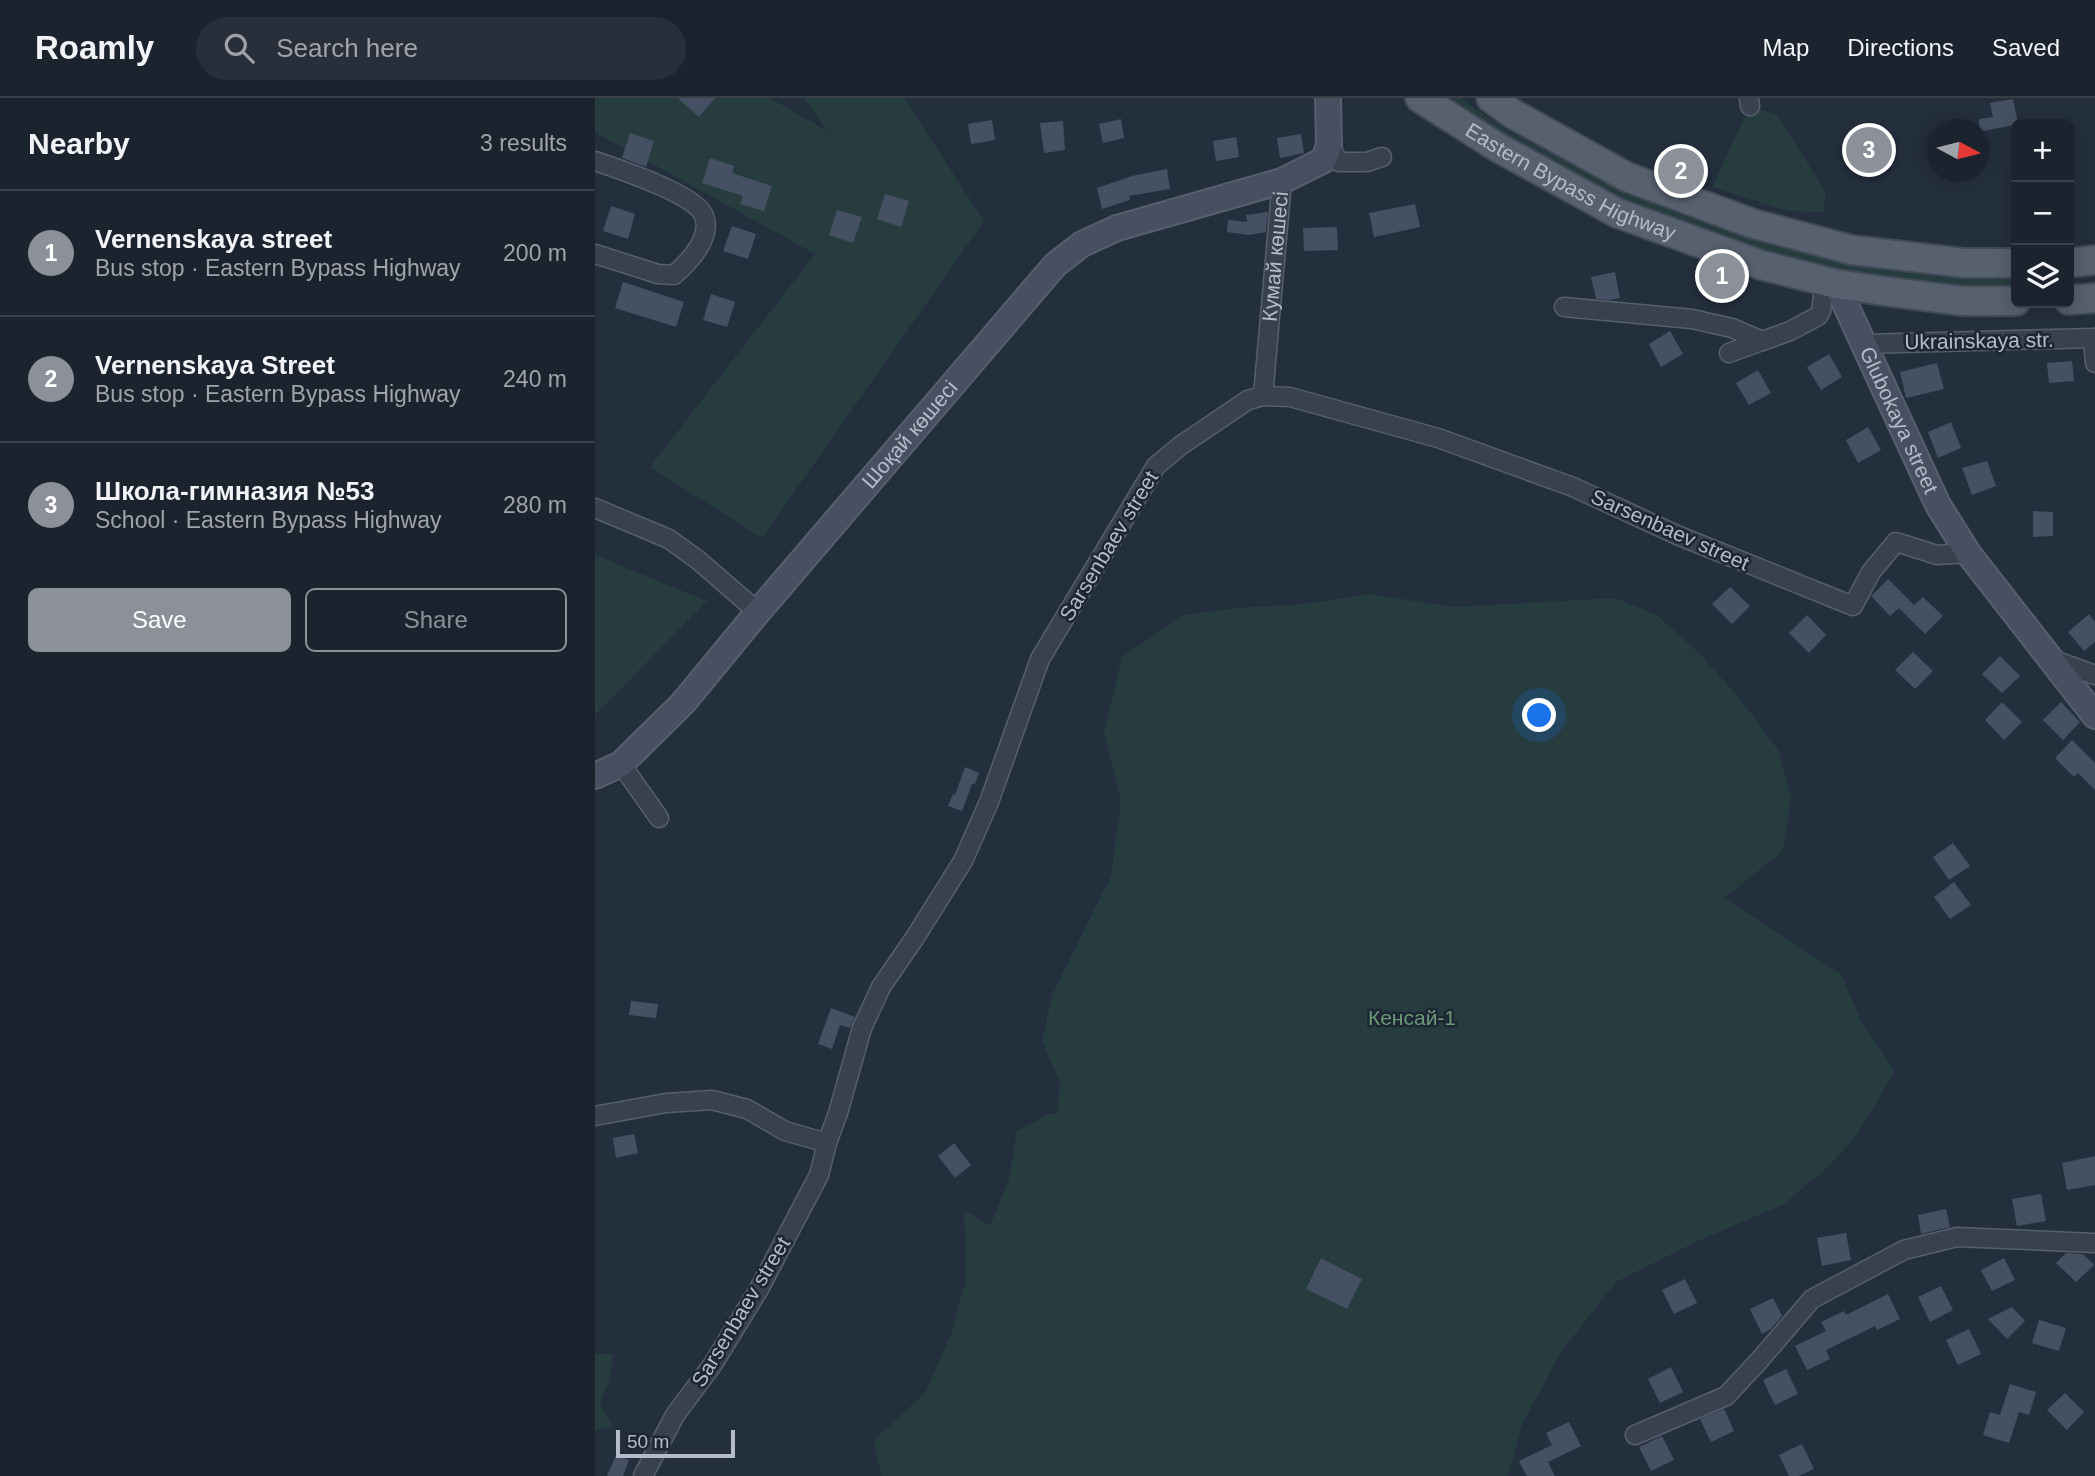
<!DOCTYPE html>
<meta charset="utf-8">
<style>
body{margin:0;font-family:Helvetica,sans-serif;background:#282f3a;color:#f1f3f6}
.controls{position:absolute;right:21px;top:21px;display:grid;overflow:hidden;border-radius:10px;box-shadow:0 4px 18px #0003}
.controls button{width:63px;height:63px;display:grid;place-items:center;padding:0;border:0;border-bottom:2px solid #39404a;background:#1b232e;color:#f1f3f6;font:35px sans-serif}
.compass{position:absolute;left:1332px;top:21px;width:63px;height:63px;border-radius:50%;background:#1b232e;box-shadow:0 4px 18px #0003;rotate:97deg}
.scale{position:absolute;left:21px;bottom:18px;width:119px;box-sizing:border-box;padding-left:7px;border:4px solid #b4bcc9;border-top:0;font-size:19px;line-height:24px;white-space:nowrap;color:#b4bcc9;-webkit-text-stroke:5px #1d2633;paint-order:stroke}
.you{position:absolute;left:945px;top:618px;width:24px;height:24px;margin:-18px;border:5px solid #fff;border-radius:50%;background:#1a73e8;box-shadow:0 0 0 10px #1a73e833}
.badge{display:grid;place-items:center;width:46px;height:46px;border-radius:50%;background:#8c9099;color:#fff;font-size:23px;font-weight:700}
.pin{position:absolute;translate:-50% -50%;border:4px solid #fff;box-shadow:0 2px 7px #0006}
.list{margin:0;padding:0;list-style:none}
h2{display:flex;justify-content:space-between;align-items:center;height:91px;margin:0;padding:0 28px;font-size:30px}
h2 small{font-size:23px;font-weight:400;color:#a0a4aa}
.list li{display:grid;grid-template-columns:46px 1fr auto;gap:21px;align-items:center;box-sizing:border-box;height:126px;padding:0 28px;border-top:2px solid #39404a}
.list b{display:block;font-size:26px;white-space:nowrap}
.list p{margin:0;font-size:23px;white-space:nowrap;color:#a0a4aa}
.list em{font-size:23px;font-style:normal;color:#a0a4aa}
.actions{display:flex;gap:14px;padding:21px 28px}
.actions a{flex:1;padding:16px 0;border:2px solid #8c9099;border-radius:10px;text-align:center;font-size:24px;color:#8c9099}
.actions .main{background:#8c9099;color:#fff}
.icon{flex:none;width:38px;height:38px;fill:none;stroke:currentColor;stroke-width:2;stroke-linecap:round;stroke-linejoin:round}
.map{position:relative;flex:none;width:1500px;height:1378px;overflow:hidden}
header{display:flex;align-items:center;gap:42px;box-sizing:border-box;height:98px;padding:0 35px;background:#1b232e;border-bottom:2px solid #39404a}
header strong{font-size:33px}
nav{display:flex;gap:38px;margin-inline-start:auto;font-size:24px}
.search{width:490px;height:63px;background:#282f3a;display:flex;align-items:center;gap:18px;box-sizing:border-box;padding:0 24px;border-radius:38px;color:#a0a4aa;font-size:26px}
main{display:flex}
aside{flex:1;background:#1b232e}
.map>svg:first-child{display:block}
.green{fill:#263c3f}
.building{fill:#455162}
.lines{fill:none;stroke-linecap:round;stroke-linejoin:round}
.street-casing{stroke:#565f6c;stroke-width:21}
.secondary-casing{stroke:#565f6c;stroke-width:28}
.primary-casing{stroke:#414a57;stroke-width:32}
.street{stroke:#38414e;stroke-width:18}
.secondary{stroke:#465061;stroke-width:24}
.primary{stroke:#56606e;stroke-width:28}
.labels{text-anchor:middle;stroke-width:5;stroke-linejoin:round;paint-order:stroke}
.street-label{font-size:21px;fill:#b4bcc9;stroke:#1d2633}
.park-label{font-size:21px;fill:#6b9a76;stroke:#1d2633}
</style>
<header>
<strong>Roamly</strong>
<div class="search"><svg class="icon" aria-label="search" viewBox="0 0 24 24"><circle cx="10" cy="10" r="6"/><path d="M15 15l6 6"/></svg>Search here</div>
<nav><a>Map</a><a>Directions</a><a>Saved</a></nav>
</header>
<main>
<aside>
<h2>Nearby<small>3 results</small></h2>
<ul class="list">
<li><span class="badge">1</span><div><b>Vernenskaya street</b><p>Bus stop · Eastern Bypass Highway</p></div><em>200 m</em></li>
<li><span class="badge">2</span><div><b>Vernenskaya Street</b><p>Bus stop · Eastern Bypass Highway</p></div><em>240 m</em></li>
<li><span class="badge">3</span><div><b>Школа-гимназия №53</b><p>School · Eastern Bypass Highway</p></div><em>280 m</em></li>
</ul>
<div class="actions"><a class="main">Save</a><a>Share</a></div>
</aside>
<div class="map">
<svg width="1500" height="1378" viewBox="0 0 1500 1378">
<rect width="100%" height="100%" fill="#242f3e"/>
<g class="green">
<polygon points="0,0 175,0 232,33 209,0 309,0 389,123 167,440 55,369 220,156 0,34"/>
<polygon points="850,0 866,0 909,31 1025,91 1090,118 1239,164 1350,180 1421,177 1421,188 1348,192 1236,176 1086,127 1021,100 904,38"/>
<polygon points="1155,8 1182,17 1231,94 1228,114 1193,113 1117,89"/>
<polygon points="0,457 112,503 0,617"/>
<polygon points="776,496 857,509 1020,500 1062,517 1104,555 1146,602 1183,652 1196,699 1188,753 1129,800 1246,876 1266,923 1300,973 1260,1040 1228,1073 1189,1106 1103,1143 1021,1184 966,1254 927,1327 913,1378 286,1378 279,1342 330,1295 356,1236 371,1181 369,1112 395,1128 414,1081 422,1033 453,1016 462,1016 465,984 447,943 457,897 516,778 526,702 509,634 527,559 588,517 643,510 708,506"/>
<polygon points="0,1256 18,1256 14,1283 5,1305 18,1328 0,1333"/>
</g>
<g class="building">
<polygon points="83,0 120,0 104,19"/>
<polygon points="1418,1 1423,26 1384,34 1384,21 1398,19 1395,5"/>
<polygon points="526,21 529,40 508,45 504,26"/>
<polygon points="397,22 400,42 376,46 373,26"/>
<polygon points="468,23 470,52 449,55 445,25"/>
<polygon points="35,35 59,43 51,69 27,60"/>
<polygon points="706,36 709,55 685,60 682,40"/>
<polygon points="641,39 644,59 621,63 618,43"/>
<polygon points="115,60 139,68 137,75 177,88 169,113 145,106 148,98 107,85"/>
<polygon points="572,71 575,91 534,98 535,102 507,111 502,90 537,78"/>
<polygon points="290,96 314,103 306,129 282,121"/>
<polygon points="820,106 825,129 779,139 774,115"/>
<polygon points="16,108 40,116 33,141 8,133"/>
<polygon points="242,112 267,119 258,145 234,137"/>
<polygon points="673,114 671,134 654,137 632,134 633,122 652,124 651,117"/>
<polygon points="137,128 161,136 153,161 128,153"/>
<polygon points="742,129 743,152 709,153 708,130"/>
<polygon points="1020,174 1025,200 1014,202 1001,201 996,179"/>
<polygon points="28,184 89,204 81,229 20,210"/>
<polygon points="116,196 140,204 132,229 108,222"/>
<polygon points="1075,233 1088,256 1066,269 1054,246"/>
<polygon points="1234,256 1247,279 1226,292 1212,269"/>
<polygon points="1477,263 1479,283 1454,285 1452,265"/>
<polygon points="1342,265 1349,291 1311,300 1305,274"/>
<polygon points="1163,272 1176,295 1154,307 1141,285"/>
<polygon points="1356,324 1366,350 1343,360 1333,334"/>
<polygon points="1273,329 1286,352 1263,365 1251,342"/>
<polygon points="1392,363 1401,388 1377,397 1367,370"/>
<polygon points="1438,413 1458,414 1458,438 1438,439"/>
<polygon points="1293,481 1319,507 1328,499 1348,518 1330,536 1304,510 1295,518 1276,498"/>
<polygon points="1135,489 1155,508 1137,526 1117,506"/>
<polygon points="1494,516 1500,524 1500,544 1489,553 1473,534"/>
<polygon points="1212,517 1231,537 1214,555 1194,535"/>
<polygon points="1318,554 1338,573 1320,591 1300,572"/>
<polygon points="1405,558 1425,578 1407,595 1387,576"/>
<polygon points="1407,604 1427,624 1409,642 1390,622"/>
<polygon points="1466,604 1485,624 1468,642 1448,622"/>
<polygon points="1477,642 1500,665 1500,692 1483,675 1479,679 1460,660"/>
<polygon points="370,669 384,675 380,686 377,686 367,713 353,708 358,696 360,697"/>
<polygon points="1358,745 1375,768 1354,782 1338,759"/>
<polygon points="1359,784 1376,807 1355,821 1339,799"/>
<polygon points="36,903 63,906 61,920 34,917"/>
<polygon points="236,910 260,919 255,930 245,927 237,951 223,946"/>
<polygon points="39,1036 43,1055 21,1060 18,1040"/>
<polygon points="359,1045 376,1067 360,1080 343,1058"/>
<polygon points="1500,1058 1500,1087 1472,1092 1467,1065"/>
<polygon points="1446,1096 1451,1123 1422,1128 1417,1101"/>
<polygon points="1351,1111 1355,1129 1326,1136 1323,1117"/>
<polygon points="1251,1135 1256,1162 1227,1168 1222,1140"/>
<polygon points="1471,1155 1488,1156 1499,1167 1481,1184 1461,1165"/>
<polygon points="726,1160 767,1181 752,1211 711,1191"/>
<polygon points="1409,1160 1420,1182 1397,1193 1386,1172"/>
<polygon points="1090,1181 1102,1205 1079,1216 1067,1192"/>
<polygon points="1346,1188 1358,1212 1335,1224 1323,1199"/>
<polygon points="1293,1196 1305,1221 1282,1232 1280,1228 1231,1252 1235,1261 1212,1272 1200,1248 1231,1233 1226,1224 1249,1213 1251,1217"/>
<polygon points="1178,1200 1187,1218 1176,1231 1167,1236 1155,1211"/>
<polygon points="1417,1209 1430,1223 1412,1241 1393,1221"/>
<polygon points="1444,1222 1471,1230 1464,1253 1437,1245"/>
<polygon points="1374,1231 1386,1256 1363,1267 1351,1242"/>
<polygon points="1076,1269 1088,1294 1065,1305 1053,1281"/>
<polygon points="1191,1271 1203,1296 1180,1307 1168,1282"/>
<polygon points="1415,1286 1441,1294 1434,1317 1424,1314 1414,1345 1388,1337 1395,1314 1405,1317"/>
<polygon points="1470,1295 1489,1314 1472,1332 1452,1312"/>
<polygon points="1129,1311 1139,1333 1116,1344 1105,1321"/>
<polygon points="974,1324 986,1348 953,1364 960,1378 932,1378 924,1363 957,1347 951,1335"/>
<polygon points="1067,1338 1079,1362 1056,1373 1044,1349"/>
<polygon points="1207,1346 1219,1371 1204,1378 1194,1378 1184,1357"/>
<polygon points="21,1357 34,1362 28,1378 12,1378"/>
</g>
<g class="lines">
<defs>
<g id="street">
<polyline points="1154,0 1155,8"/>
<polyline points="734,47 744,64 772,64 787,59"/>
<path d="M0 63C23 71 97 95 108 116 119 138 94 164 79 177L63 176 0 156"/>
<polyline points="969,209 1097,221 1137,230 1167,243 1195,233 1223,218 1226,213 1230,183"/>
<polyline points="1500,240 1498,241 1500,265"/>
<polyline points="1267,246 1500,240"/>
<polyline points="1134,255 1167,243"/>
<path id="s1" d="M668 298 687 83"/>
<polyline points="0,410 74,441 103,462 163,514"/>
<polyline points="1454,560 1500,577"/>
<polyline points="26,666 64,720"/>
<polyline points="0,1018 71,1005 117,1002 152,1011 190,1033 232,1045"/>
<polyline points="1040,1337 1131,1298 1162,1265 1217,1201 1309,1152 1362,1139 1500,1145"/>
<polyline points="48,1378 80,1317 118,1266 164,1191 224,1077 232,1045 243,1015 267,930 286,889 319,841 368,763 394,704 445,561 561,368 585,348 653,302 668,298 695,299 843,340 978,389 1082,437 1258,508 1276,474 1301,444 1342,457 1373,455"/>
</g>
<g id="secondary">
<path id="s2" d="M1241 186 1343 407 1373 455 1500 618"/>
<path id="s3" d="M0 678 26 666 88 605 163 514 460 167 487 146 522 130 687 83 729 62 734 47 733 0"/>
</g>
<g id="primary">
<path id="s4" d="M825 0 902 49 1022 115 1166 167 1241 186 1296 194 1368 203H1421"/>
<polyline points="896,0 918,16 1032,79 1156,125 1257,152 1369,165 1421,165"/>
<polyline points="1474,165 1500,162"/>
<polyline points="1474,202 1500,200"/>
</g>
</defs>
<use href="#street" class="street-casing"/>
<use href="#secondary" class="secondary-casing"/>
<use href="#primary" class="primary-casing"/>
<use href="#street" class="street"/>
<use href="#secondary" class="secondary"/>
<use href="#primary" class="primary"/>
</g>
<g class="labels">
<g class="street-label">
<text dy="7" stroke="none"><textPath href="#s4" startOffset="173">Eastern Bypass Highway</textPath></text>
<text dy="7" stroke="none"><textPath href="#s1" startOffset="140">Кумай көшесі</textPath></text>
<text transform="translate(1384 243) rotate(-1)" y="7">Ukrainskaya str.</text>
<text dy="7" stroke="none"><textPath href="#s2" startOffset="150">Glubokaya street</textPath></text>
<text dy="7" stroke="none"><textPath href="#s3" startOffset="467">Шоқай көшесі</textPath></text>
<text transform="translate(1075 432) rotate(24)" y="7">Sarsenbaev street</text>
<text transform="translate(514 448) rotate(-59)" y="7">Sarsenbaev street</text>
<text transform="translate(146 1214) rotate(-59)" y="7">Sarsenbaev street</text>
</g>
<g class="park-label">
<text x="817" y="927">Кенсай-1</text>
</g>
</g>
</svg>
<div class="controls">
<button>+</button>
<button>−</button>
<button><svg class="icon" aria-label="layers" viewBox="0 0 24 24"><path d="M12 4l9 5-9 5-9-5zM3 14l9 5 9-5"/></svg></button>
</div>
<svg class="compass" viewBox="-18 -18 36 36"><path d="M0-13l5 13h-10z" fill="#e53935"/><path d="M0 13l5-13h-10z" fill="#a0a4aa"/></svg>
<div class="scale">50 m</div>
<div class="you"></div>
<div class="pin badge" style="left:1127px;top:178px">1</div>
<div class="pin badge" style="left:1086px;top:73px">2</div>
<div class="pin badge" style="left:1274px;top:52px">3</div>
</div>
</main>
